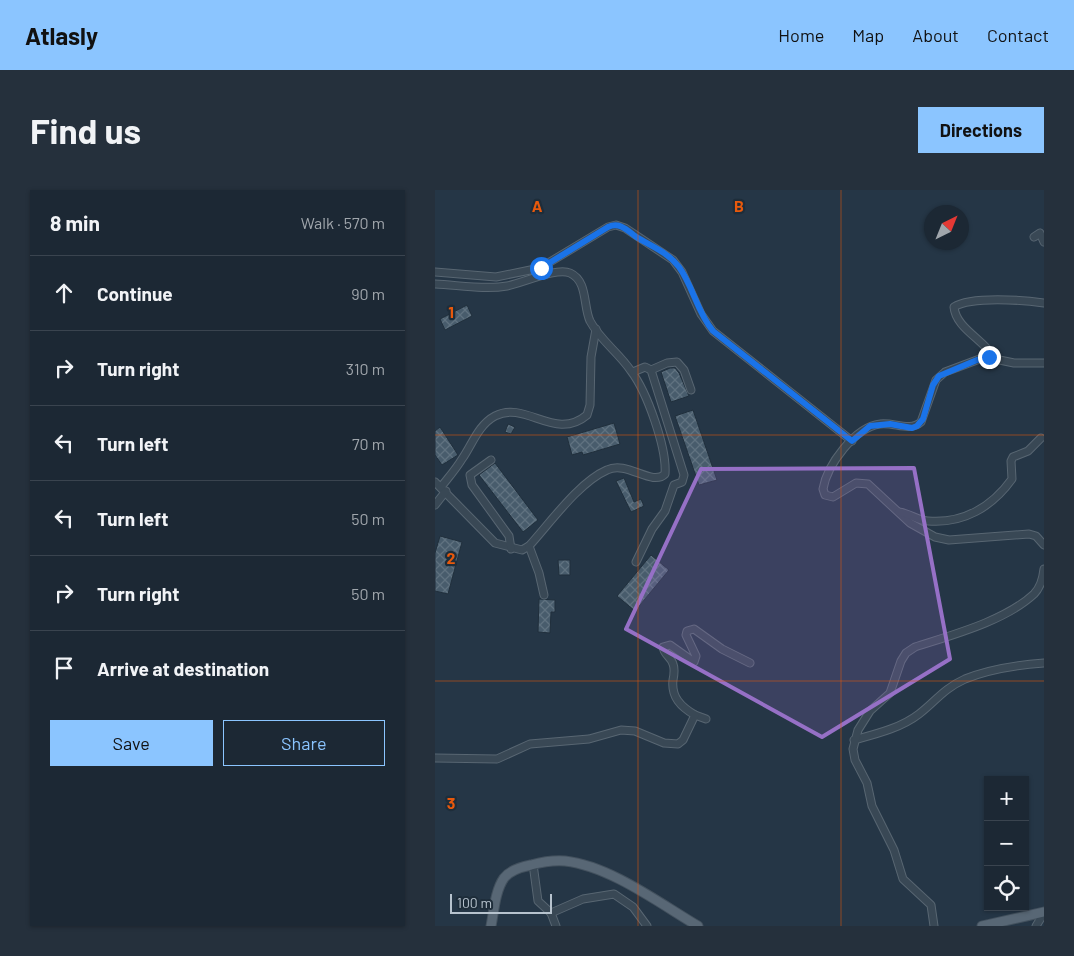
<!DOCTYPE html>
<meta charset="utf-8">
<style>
body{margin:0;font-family:Barlow,sans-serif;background:#25303c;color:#f1f3f6}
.controls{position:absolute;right:15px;bottom:15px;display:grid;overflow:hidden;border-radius:0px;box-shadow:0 1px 4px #0004}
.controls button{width:45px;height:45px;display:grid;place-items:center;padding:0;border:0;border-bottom:1px solid #3a444f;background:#1c2834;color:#f1f3f6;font:25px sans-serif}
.compass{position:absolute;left:489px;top:15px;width:45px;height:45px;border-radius:50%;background:#1c2834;box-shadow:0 1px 4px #0004;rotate:43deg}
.scale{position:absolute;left:15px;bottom:12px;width:102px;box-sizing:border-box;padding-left:5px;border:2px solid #b7c3ce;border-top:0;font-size:14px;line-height:18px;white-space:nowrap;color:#b7c3ce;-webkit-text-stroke:4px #1e2d3a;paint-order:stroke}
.stop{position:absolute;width:15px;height:15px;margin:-11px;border:4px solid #1a73e8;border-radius:50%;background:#fff}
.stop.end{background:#1a73e8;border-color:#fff;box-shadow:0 1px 5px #0008}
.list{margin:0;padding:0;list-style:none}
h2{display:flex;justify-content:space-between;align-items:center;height:65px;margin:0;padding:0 20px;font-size:21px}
h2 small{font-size:16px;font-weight:400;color:#a0a6ac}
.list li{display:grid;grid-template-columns:32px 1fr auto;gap:15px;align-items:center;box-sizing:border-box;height:75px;padding:0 20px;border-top:1px solid #3a444f}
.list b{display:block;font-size:19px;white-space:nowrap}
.list em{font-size:16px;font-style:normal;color:#a0a6ac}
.actions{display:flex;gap:10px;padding:15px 20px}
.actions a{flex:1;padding:11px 0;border:1px solid #8bc5ff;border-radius:0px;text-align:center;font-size:18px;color:#8bc5ff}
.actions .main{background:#8bc5ff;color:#111}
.icon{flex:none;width:28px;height:28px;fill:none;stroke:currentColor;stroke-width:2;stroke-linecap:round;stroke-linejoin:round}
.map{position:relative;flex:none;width:609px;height:736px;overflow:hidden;border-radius:0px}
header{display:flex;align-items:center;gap:30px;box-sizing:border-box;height:70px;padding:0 25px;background:#8bc5ff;color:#111}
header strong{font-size:24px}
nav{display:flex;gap:28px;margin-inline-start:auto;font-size:18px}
.intro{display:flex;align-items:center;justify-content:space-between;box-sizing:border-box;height:120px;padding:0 30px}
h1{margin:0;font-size:35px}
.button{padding:12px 22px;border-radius:0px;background:#8bc5ff;color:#111;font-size:18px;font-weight:700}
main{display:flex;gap:30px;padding:0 30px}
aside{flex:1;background:#1c2834;border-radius:0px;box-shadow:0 1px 4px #0004}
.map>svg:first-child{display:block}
.building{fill:url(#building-cross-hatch);stroke:#202f3c}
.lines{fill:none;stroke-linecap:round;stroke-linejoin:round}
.minor-casing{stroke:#586672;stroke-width:9}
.major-casing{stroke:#43515e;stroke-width:11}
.minor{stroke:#394855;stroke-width:7}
.major{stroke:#586775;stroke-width:9}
.route{stroke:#1a73e8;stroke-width:6}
.marked{fill:#9670c6;fill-opacity:0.2;stroke:#9670c6;stroke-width:4;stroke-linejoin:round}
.grid{fill:none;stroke:#e8590c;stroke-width:1;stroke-opacity:0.55}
.grid-label{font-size:16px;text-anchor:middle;font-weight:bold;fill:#e8590c;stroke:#1e2d3a;stroke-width:4.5;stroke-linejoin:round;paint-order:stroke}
</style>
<header>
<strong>Atlasly</strong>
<nav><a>Home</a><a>Map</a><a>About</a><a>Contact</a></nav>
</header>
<div class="intro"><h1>Find us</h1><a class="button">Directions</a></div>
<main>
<aside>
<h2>8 min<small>Walk · 570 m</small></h2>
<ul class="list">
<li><svg class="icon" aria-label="ahead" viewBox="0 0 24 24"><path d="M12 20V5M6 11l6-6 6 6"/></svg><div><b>Continue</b></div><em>90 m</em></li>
<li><svg class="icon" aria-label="right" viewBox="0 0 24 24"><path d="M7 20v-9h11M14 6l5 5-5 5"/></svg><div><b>Turn right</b></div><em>310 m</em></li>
<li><svg class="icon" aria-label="left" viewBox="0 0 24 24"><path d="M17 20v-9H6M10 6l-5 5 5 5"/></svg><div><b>Turn left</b></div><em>70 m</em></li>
<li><svg class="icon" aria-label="left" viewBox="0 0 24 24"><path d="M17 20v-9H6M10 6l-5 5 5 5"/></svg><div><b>Turn left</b></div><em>50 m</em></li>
<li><svg class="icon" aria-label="right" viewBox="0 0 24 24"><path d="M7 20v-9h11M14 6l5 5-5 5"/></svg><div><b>Turn right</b></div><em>50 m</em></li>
<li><svg class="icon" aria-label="arrive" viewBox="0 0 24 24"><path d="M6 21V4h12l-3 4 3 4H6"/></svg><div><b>Arrive at destination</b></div></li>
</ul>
<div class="actions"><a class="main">Save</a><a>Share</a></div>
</aside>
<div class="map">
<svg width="609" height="736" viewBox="0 0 609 736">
<defs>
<pattern id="building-cross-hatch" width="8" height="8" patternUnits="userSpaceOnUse" patternTransform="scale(1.25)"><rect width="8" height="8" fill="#485c6c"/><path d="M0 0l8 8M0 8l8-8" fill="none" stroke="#607280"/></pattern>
</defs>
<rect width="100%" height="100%" fill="#253646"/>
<g class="building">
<polygon points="32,115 37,126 10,140 5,129"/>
<polygon points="235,178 240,178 244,183 254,206 236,212 226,182"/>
<polygon points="258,220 282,290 264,295 240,226"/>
<polygon points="179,233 185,254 148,265 147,262 137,265 132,247"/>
<polygon points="73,234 80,237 76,244 70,242"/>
<polygon points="5,237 23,265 7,275 0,265 0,241"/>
<polygon points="60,273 103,330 88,342 44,285"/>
<polygon points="189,288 199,312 206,309 209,316 196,322 181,291"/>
<polygon points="5,346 27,352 13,404 0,401 0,363"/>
<polygon points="216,365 234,380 200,421 182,406"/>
<polygon points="123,370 135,370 135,385 124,385"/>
<polygon points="104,409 120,410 120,422 116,422 115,443 103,442"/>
</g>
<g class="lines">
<defs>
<g id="minor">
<polyline points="599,47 605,43 609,52"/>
<polyline points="0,82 61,87 105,78 173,37 181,35 190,38 238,70 247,82 266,124 278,141 417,251"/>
<path d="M0 94C23 95 50 100 72 96 88 93 122 77 135 83 153 91 148 116 155 131 165 150 184 163 196 181 212 202 232 258 230 284 217 297 192 270 172 280 144 292 115 333 94 356L87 360 60 353 0 292"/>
<path d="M559 168C550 150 521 139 519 117 536 106 588 110 609 113"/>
<path d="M609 173H579L550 167 510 182 501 190 486 232C475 242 459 232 445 234 420 237 392 275 388 299L390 305 398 307 421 293 433 294 475 333 500 347 514 350 594 344 601 346 609 355"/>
<polyline points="216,180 232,173 242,172 249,180 256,200"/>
<polyline points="198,182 210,177 216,180 249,285 247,292 239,295 230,321 217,339 201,372"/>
<polyline points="56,270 35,285 37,295 74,346 76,359"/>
<path d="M6 297C13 288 21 279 27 269 37 255 43 235 60 226 91 210 120 252 152 225L155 215 156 167 161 139"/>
<polyline points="0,315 11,301"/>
<path d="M464 322C474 323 483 331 493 331 528 334 557 317 577 289L576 271 578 267 593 261 606 248"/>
<polyline points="94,356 104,383 109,405"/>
<polyline points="260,525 271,529"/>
<path d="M419 550C441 544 466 538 484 524 501 511 508 499 530 489 555 479 582 475 609 473"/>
<path d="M0 568 62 569 95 554 154 549 186 540 200 541 229 553 243 554 248 550 260 525C246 517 236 507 238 490 239 485 240 479 238 474 236 467 229 465 228 457L235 455 259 472 261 466 251 445 252 441 259 439 287 459 315 473"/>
<polyline points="98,674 103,711 116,723 121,736"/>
<polyline points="116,723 148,709 179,704 198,717 212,736"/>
<path d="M499 736 496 715 468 689 459 660 437 616 432 593 420 570 418 559 423 540 435 521 455 503 466 471 471 463 480 457C517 445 570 431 599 404 606 397 608 388 609 379"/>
<polyline points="601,736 609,723"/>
</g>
<g id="major">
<path d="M56 736C59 721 60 701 69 688 75 680 86 677 96 675 107 672 118 670 130 671 175 676 224 713 263 736"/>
<polyline points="547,736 609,722"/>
</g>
</defs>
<use href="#minor" class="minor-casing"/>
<use href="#major" class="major-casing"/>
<use href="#minor" class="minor"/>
<use href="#major" class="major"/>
</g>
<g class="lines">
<path class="route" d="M106 78 173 37C184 32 191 39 200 46 215 56 233 62 244 77 258 96 262 122 278 141L417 251 435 236 455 234 477 238 482 236 488 229 498 195 504 186 542 170 554 167"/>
</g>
<path class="marked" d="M479 278 515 469 387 547 191 439 266 279Z"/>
<path class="grid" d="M203 0V736M406 0V736M0 245H609M0 491H609"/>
<g class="grid-label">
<text x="102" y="22">A</text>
<text x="304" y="22">B</text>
<text x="16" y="128">1</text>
<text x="16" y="374">2</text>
<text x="16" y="619">3</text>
</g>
</svg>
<div class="controls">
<button>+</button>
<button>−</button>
<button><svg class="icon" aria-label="locate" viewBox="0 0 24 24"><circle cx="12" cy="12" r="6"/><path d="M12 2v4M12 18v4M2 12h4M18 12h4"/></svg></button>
</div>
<svg class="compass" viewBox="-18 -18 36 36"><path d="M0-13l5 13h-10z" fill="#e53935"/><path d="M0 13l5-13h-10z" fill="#a0a6ac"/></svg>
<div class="scale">100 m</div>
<div class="stop" style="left:106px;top:78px"></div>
<div class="stop end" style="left:554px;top:167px"></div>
</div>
</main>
